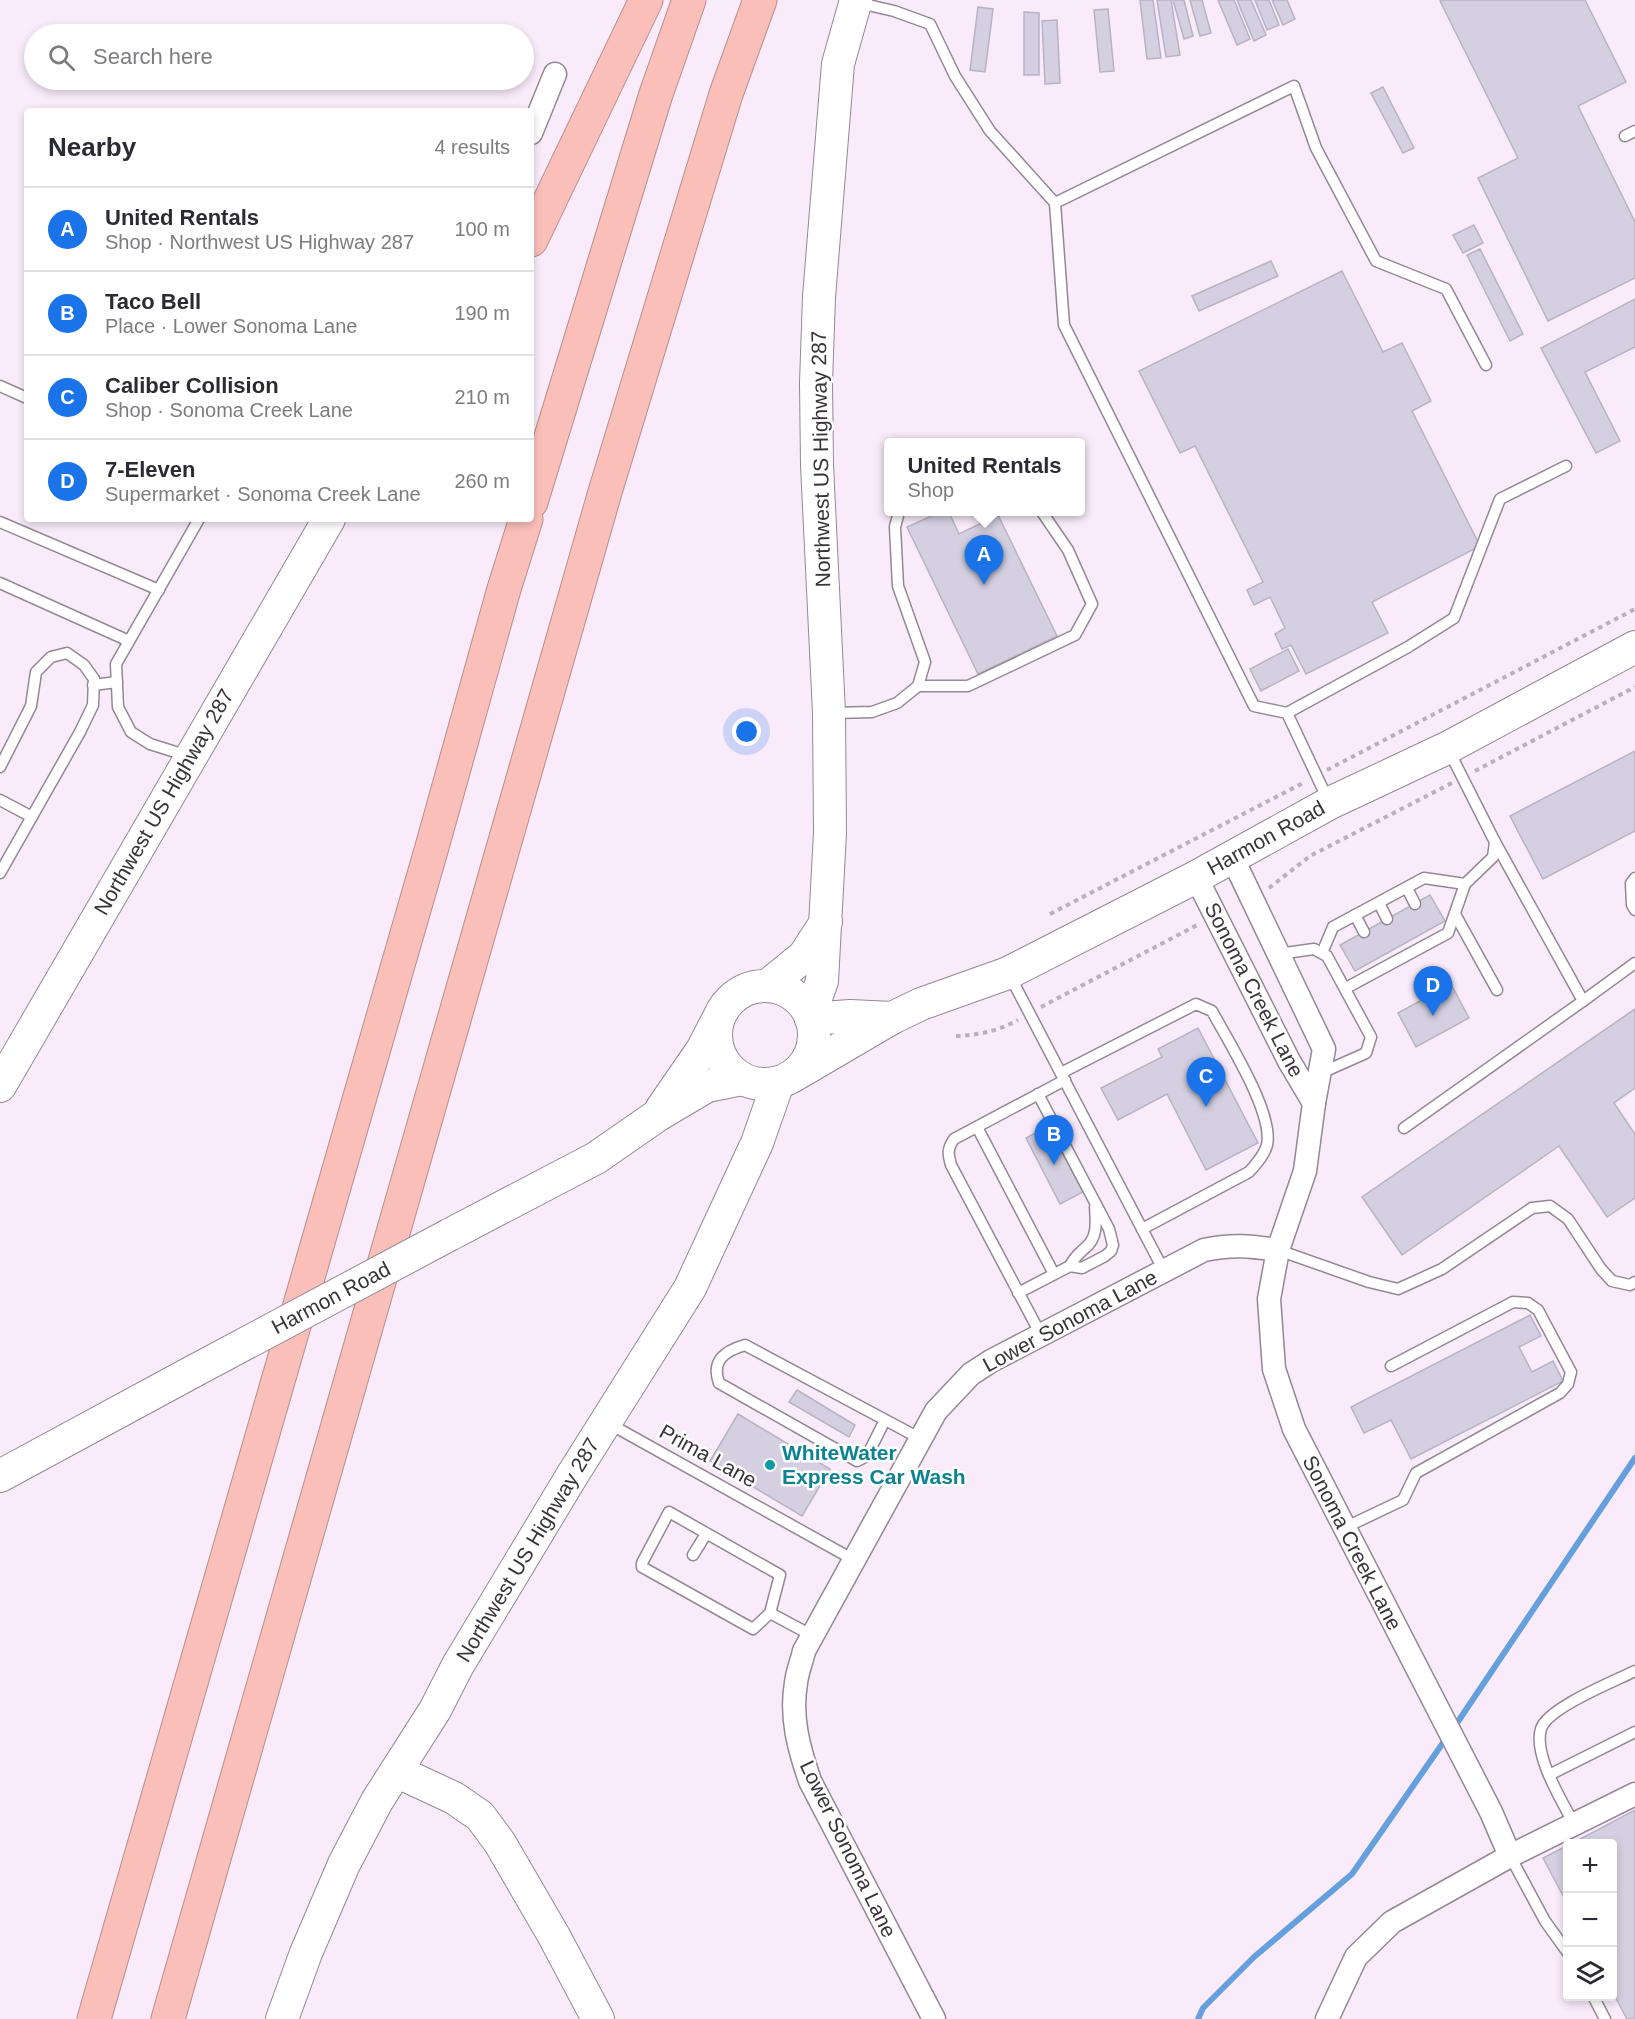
<!DOCTYPE html>
<meta charset="utf-8">
<style>
body{margin:0;font-family:Helvetica,sans-serif;background:#f2f2f3;color:#2b2b33}
.controls{position:absolute;right:18px;bottom:18px;display:grid;overflow:hidden;border-radius:6px;box-shadow:0 3px 9px #0003}
.controls button{width:54px;height:54px;display:grid;place-items:center;padding:0;border:0;border-bottom:2px solid #e1e1e2;background:#fff;color:#2b2b33;font:30px sans-serif}
.you{position:absolute;left:747px;top:732px;width:21px;height:21px;margin:-15px;border:4px solid #fff;border-radius:50%;background:#1a73e8;box-shadow:0 0 0 9px #1a73e833}
.badge{display:grid;place-items:center;width:39px;height:39px;border-radius:50%;background:#1a73e8;color:#fff;font-size:20px;font-weight:700}
.pin{position:absolute;translate:-50% -50px;filter:drop-shadow(0 2px 3px #0008)}
.pin::after{content:'';position:absolute;top:32px;width:21px;height:18px;background:inherit;clip-path:polygon(0 0,100% 0,50% 100%)}
.popup{position:absolute;left:884px;top:438px;width:201px;height:78px;box-sizing:border-box;display:grid;place-content:center;border-radius:6px;background:#fff;filter:drop-shadow(0 2px 4px #0005);font-size:20px;white-space:nowrap;color:#7c7c81}
.popup b{font-size:22px;color:#2b2b33}
.popup::after{content:'';position:absolute;left:50%;top:100%;margin-left:-12px;border:12px solid transparent;border-top-color:#fff}
.list{margin:0;padding:0;list-style:none}
h2{display:flex;justify-content:space-between;align-items:center;height:78px;margin:0;padding:0 24px;font-size:26px}
h2 small{font-size:20px;font-weight:400;color:#7c7c81}
.list li{display:grid;grid-template-columns:39px 1fr auto;gap:18px;align-items:center;box-sizing:border-box;height:84px;padding:0 24px;border-top:2px solid #e1e1e2}
.list b{display:block;font-size:22px;white-space:nowrap}
.list p{margin:0;font-size:20px;white-space:nowrap;color:#7c7c81}
.list em{font-size:20px;font-style:normal;color:#7c7c81}
.icon{flex:none;width:33px;height:33px;fill:none;stroke:currentColor;stroke-width:2;stroke-linecap:round;stroke-linejoin:round}
.map{position:relative;flex:none;width:1635px;height:2019px;overflow:hidden}
.search{position:absolute;background:#fff;box-shadow:0 3px 9px #0003;left:24px;top:24px;width:510px;height:66px;display:flex;align-items:center;gap:15px;box-sizing:border-box;padding:0 21px;border-radius:33px;color:#7c7c81;font-size:22px}
.panel{position:absolute;background:#fff;box-shadow:0 3px 9px #0003;left:24px;top:108px;width:510px;height:414px;border-radius:6px}
.map>svg:first-child{display:block}
.lines{fill:none;stroke-linecap:round;stroke-linejoin:round}
.stream{stroke:#64a0de;stroke-width:6}
.building{fill:#d4d0e1;stroke:#b7b3c4;stroke-width:1.5}
.lane-casing{stroke:#948895;stroke-width:13}
.street-casing{stroke:#948895;stroke-width:25}
.secondary-casing{stroke:#948895;stroke-width:34}
.highway-casing{stroke:#b78e8c;stroke-width:35}
.path{stroke:#baafbb;stroke-width:4;stroke-dasharray:4.5 4.5;stroke-linecap:butt}
.lane{stroke:#fff;stroke-width:10}
.street{stroke:#fff;stroke-width:22}
.secondary{stroke:#fff;stroke-width:32}
.highway{stroke:#fbbfb9;stroke-width:33}
.secondary-bridge-casing{stroke:#948895;stroke-width:34;stroke-linecap:butt}
.secondary-bridge{stroke:#fff;stroke-width:32}
.culture-dot{fill:#0f9aa8;stroke:#fefefe;stroke-width:2}
.labels{text-anchor:middle;stroke-width:5;stroke-linejoin:round;paint-order:stroke}
.street-label{font-size:21px;fill:#393439;stroke:#fefefe}
.culture-label{font-size:21px;font-weight:bold;fill:#0d838f;stroke:#fefefe;text-anchor:start}
</style>
<div class="map">
<svg width="1635" height="2019" viewBox="0 0 1635 2019">
<rect width="100%" height="100%" fill="#f9ebfa"/>
<g class="lines">
<g class="stream">
<polyline points="1453,1729 1635,1458"/>
<polyline points="1198,2019 1203,2008 1254,1957 1352,1874 1447,1737"/>
</g>
</g>
<g class="building">
<polygon points="1140,0 1153,0 1161,58 1147,59"/>
<polygon points="1157,0 1171,0 1180,55 1166,57"/>
<polygon points="1173,0 1184,0 1193,36 1184,39"/>
<polygon points="1190,0 1202,0 1211,33 1200,36"/>
<polygon points="1218,0 1234,0 1250,39 1237,45"/>
<polygon points="1237,0 1251,0 1266,35 1254,41"/>
<polygon points="1255,0 1269,0 1279,25 1267,30"/>
<polygon points="1272,0 1287,0 1295,19 1283,25"/>
<polygon points="1443,0 1585,0 1626,82 1578,106 1635,222 1635,278 1548,321 1478,178 1518,158 1440,1"/>
<polygon points="978,7 993,9 985,72 970,70"/>
<polygon points="1108,9 1114,71 1100,72 1094,10"/>
<polygon points="1024,12 1039,13 1039,75 1024,75"/>
<polygon points="1057,20 1060,83 1045,84 1042,21"/>
<polygon points="1383,87 1414,148 1403,153 1371,93"/>
<polygon points="1474,225 1483,243 1463,253 1453,235"/>
<polygon points="1480,249 1523,334 1510,341 1467,255"/>
<polygon points="1271,261 1278,276 1199,311 1192,296"/>
<polygon points="1342,271 1383,352 1402,343 1431,401 1412,411 1480,546 1372,602 1388,633 1306,674 1291,645 1282,649 1275,634 1285,628 1270,597 1254,605 1247,590 1263,582 1195,446 1180,453 1139,371"/>
<polygon points="1635,299 1635,347 1585,372 1620,441 1596,453 1541,348"/>
<polygon points="940,512 949,512 959,534 998,515 1057,636 978,674 907,527"/>
<polygon points="1288,649 1299,671 1261,691 1250,669"/>
<polygon points="1635,751 1635,831 1543,879 1510,816"/>
<polygon points="1430,895 1445,921 1355,971 1340,945"/>
<polygon points="1451,984 1469,1018 1416,1047 1398,1013"/>
<polygon points="1635,1009 1635,1088 1614,1103 1635,1134 1635,1198 1607,1217 1559,1146 1402,1255 1362,1197"/>
<polygon points="1198,1028 1258,1143 1206,1170 1167,1094 1118,1120 1101,1088 1162,1057 1158,1049"/>
<polygon points="1048,1126 1083,1192 1060,1204 1026,1138"/>
<polygon points="1530,1315 1541,1336 1519,1347 1532,1372 1553,1361 1563,1381 1411,1459 1391,1420 1364,1433 1351,1407"/>
<polygon points="797,1390 855,1425 849,1437 789,1402"/>
<polygon points="738,1414 830,1469 802,1516 710,1461"/>
<polygon points="1635,1810 1635,2019 1627,2019 1612,1991 1612,1844 1571,1844"/>
<polygon points="1568,1845 1568,1905 1543,1858"/>
</g>
<g class="lines">
<defs>
<g id="lane">
<polyline points="859,3 894,11 930,24 955,76 990,131 1055,203"/>
<polyline points="1625,136 1635,131"/>
<polyline points="0,386 27,398"/>
<polyline points="0,522 159,590"/>
<polyline points="0,583 129,641"/>
<polyline points="93,685 117,682"/>
<polyline points="918,686 968,686 1075,635 1092,604 1068,550 1042,512"/>
<polyline points="833,713 872,712 897,703 918,686 925,662 898,586 895,527 899,512"/>
<polyline points="1287,713 1408,647 1454,618 1500,499 1566,466"/>
<polyline points="188,756 150,744 131,732 118,707 116,664 199,519"/>
<polyline points="0,767 31,706 36,672 51,657 67,653 84,665 94,679 93,705 80,732 0,873"/>
<polyline points="0,800 32,817"/>
<polyline points="1328,800 1287,713 1254,706 1064,325 1055,203 1294,86 1316,148 1376,261 1446,289 1486,365"/>
<polyline points="1635,878 1631,883 1632,905 1635,910"/>
<polyline points="1407,888 1415,904"/>
<polyline points="1379,903 1387,919"/>
<polyline points="1355,915 1364,932"/>
<polyline points="1456,916 1497,990"/>
<polyline points="1322,953 1333,927 1424,878 1465,884"/>
<polyline points="1278,954 1314,949 1327,956 1371,1037 1366,1053 1321,1073"/>
<polyline points="1010,976 1164,1271"/>
<polyline points="1346,988 1448,933 1465,884 1493,857 1495,842 1449,751"/>
<polyline points="1583,1001 1635,963"/>
<path d="M1061 1073 1196 1004 1212 1011C1228 1041 1274 1113 1267 1145 1264 1156 1256 1164 1249 1172L1142 1229"/>
<polyline points="977,1127 1054,1274"/>
<polyline points="1404,1128 1583,1001 1495,842"/>
<polyline points="1278,1250 1369,1282 1398,1289 1442,1269 1532,1208 1550,1206 1568,1219 1601,1269 1612,1281 1630,1285 1635,1282"/>
<path d="M1070 1266C1074 1257 1078 1255 1085 1248 1098 1238 1096 1222 1095 1207"/>
<polyline points="1018,1293 1070,1266 1082,1268 1105,1256 1111,1251 1113,1245 1109,1229 1038,1094"/>
<path d="M1041 1335 951 1165C948 1154 947 1149 954 1139L1065 1080"/>
<path d="M885 1420 867 1456 857 1461 719 1383C711 1360 725 1351 745 1345L921 1439"/>
<polyline points="608,1423 854,1560"/>
<polyline points="1344,1528 1403,1500 1416,1473 1560,1393 1568,1384 1571,1372 1538,1310 1528,1303 1513,1302 1391,1366"/>
<polyline points="693,1555 706,1534"/>
<polyline points="770,1613 753,1629 642,1567 642,1563 669,1512 780,1575 770,1613 813,1636"/>
<polyline points="1549,1775 1635,1732"/>
<path d="M1574 1824C1562 1801 1533 1755 1541 1729 1547 1708 1615 1681 1635 1671"/>
<polyline points="1510,1856 1545,1921 1568,1953"/>
<polyline points="1593,1996 1605,2019"/>
</g>
<g id="street">
<polyline points="531,133 555,74"/>
<polyline points="1232,857 1324,1049 1314,1103 1305,1171 1278,1250 1269,1299 1274,1369 1294,1429 1491,1812 1510,1856"/>
<polyline points="1196,877 1289,1061 1314,1103"/>
<path d="M934 2019 810 1781C799 1749 790 1717 796 1683 797 1672 802 1661 804 1651L936 1411 971 1374 991 1361 1204 1250C1232 1244 1250 1246 1278 1250"/>
<polyline points="1327,2019 1356,1957 1392,1922 1510,1856 1635,1794"/>
</g>
<g id="secondary">
<circle cx="765" cy="1035" r="49"/>
<polyline points="767,986 804,956 826,922"/>
<polyline points="810,1015 822,981 830,833 829,713 817,465 816,383 819,297 838,64 856,0"/>
<polyline points="811,1019 850,1016 892,1018"/>
<polyline points="793,1076 892,1018 921,1004 1008,973 1196,877 1330,803 1447,748 1635,647"/>
<polyline points="0,1086 329,519"/>
<polyline points="662,1108 702,1050 717,1021"/>
<polyline points="449,1235 596,1158 658,1115 707,1086 742,1079"/>
<polyline points="0,1476 194,1371"/>
<polyline points="396,1771 454,1798 480,1816 500,1843 554,1936 598,2019"/>
<polyline points="282,2019 306,1953 344,1864 377,1801 435,1710 458,1665 573,1474 690,1288 757,1143 778,1083"/>
</g>
<g id="highway">
<polyline points="531,240 646,0"/>
<polyline points="531,502 656,94 689,0"/>
<polyline points="94,2019 432,847 504,589 526,519"/>
<polyline points="168,2019 605,492 726,94 760,0"/>
</g>
</defs>
<use href="#lane" class="lane-casing"/>
<use href="#street" class="street-casing"/>
<use href="#secondary" class="secondary-casing"/>
<use href="#highway" class="highway-casing"/>
<g class="path">
<polyline points="1327,770 1635,609"/>
<polyline points="1475,771 1635,687"/>
<polyline points="1269,888 1310,856 1452,783"/>
<polyline points="1050,914 1305,782"/>
<polyline points="1041,1007 1199,924"/>
<path d="M956 1036C979 1035 998 1031 1018 1020"/>
</g>
<use href="#lane" class="lane"/>
<use href="#street" class="street"/>
<use href="#secondary" class="secondary"/>
<use href="#highway" class="highway"/>
<defs>
<polyline id="secondary-bridge" points="194,1371 449,1235"/>
</defs>
<use href="#secondary-bridge" class="secondary-bridge-casing"/>
<use href="#secondary-bridge" class="secondary-bridge"/>
</g>
<circle class="culture-dot" cx="770" cy="1465" r="6"/>
<g class="labels">
<g class="street-label">
<text transform="translate(821 459) rotate(-91)" y="7">Northwest US Highway 287</text>
<text transform="translate(164 802) rotate(-60)" y="7">Northwest US Highway 287</text>
<text transform="translate(1266 838) rotate(-29)" y="7">Harmon Road</text>
<text transform="translate(1254 990) rotate(63)" y="7">Sonoma Creek Lane</text>
<text transform="translate(331 1298) rotate(-28)" y="7">Harmon Road</text>
<text transform="translate(1070 1321) rotate(-28)" y="7">Lower Sonoma Lane</text>
<text transform="translate(708 1456) rotate(29)" y="7">Prima Lane</text>
<text transform="translate(1352 1543) rotate(63)" y="7">Sonoma Creek Lane</text>
<text transform="translate(528 1550) rotate(-59)" y="7">Northwest US Highway 287</text>
<text transform="translate(848 1849) rotate(64)" y="7">Lower Sonoma Lane</text>
</g>
<g class="culture-label">
<text x="782" y="1460">WhiteWater<tspan x="782" dy="24">Express Car Wash</tspan></text>
</g>
</g>
</svg>
<div class="controls">
<button>+</button>
<button>−</button>
<button><svg class="icon" aria-label="layers" viewBox="0 0 24 24"><path d="M12 4l9 5-9 5-9-5zM3 14l9 5 9-5"/></svg></button>
</div>
<div class="you"></div>
<div class="pin badge" style="left:984px;top:585px">A</div>
<div class="popup"><b>United Rentals</b>Shop</div>
<div class="pin badge" style="left:1054px;top:1165px">B</div>
<div class="pin badge" style="left:1206px;top:1107px">C</div>
<div class="pin badge" style="left:1433px;top:1016px">D</div>
<div class="search"><svg class="icon" aria-label="search" viewBox="0 0 24 24"><circle cx="10" cy="10" r="6"/><path d="M15 15l6 6"/></svg>Search here</div>
<section class="panel">
<h2>Nearby<small>4 results</small></h2>
<ul class="list">
<li><span class="badge">A</span><div><b>United Rentals</b><p>Shop · Northwest US Highway 287</p></div><em>100 m</em></li>
<li><span class="badge">B</span><div><b>Taco Bell</b><p>Place · Lower Sonoma Lane</p></div><em>190 m</em></li>
<li><span class="badge">C</span><div><b>Caliber Collision</b><p>Shop · Sonoma Creek Lane</p></div><em>210 m</em></li>
<li><span class="badge">D</span><div><b>7-Eleven</b><p>Supermarket · Sonoma Creek Lane</p></div><em>260 m</em></li>
</ul>
</section>
</div>
